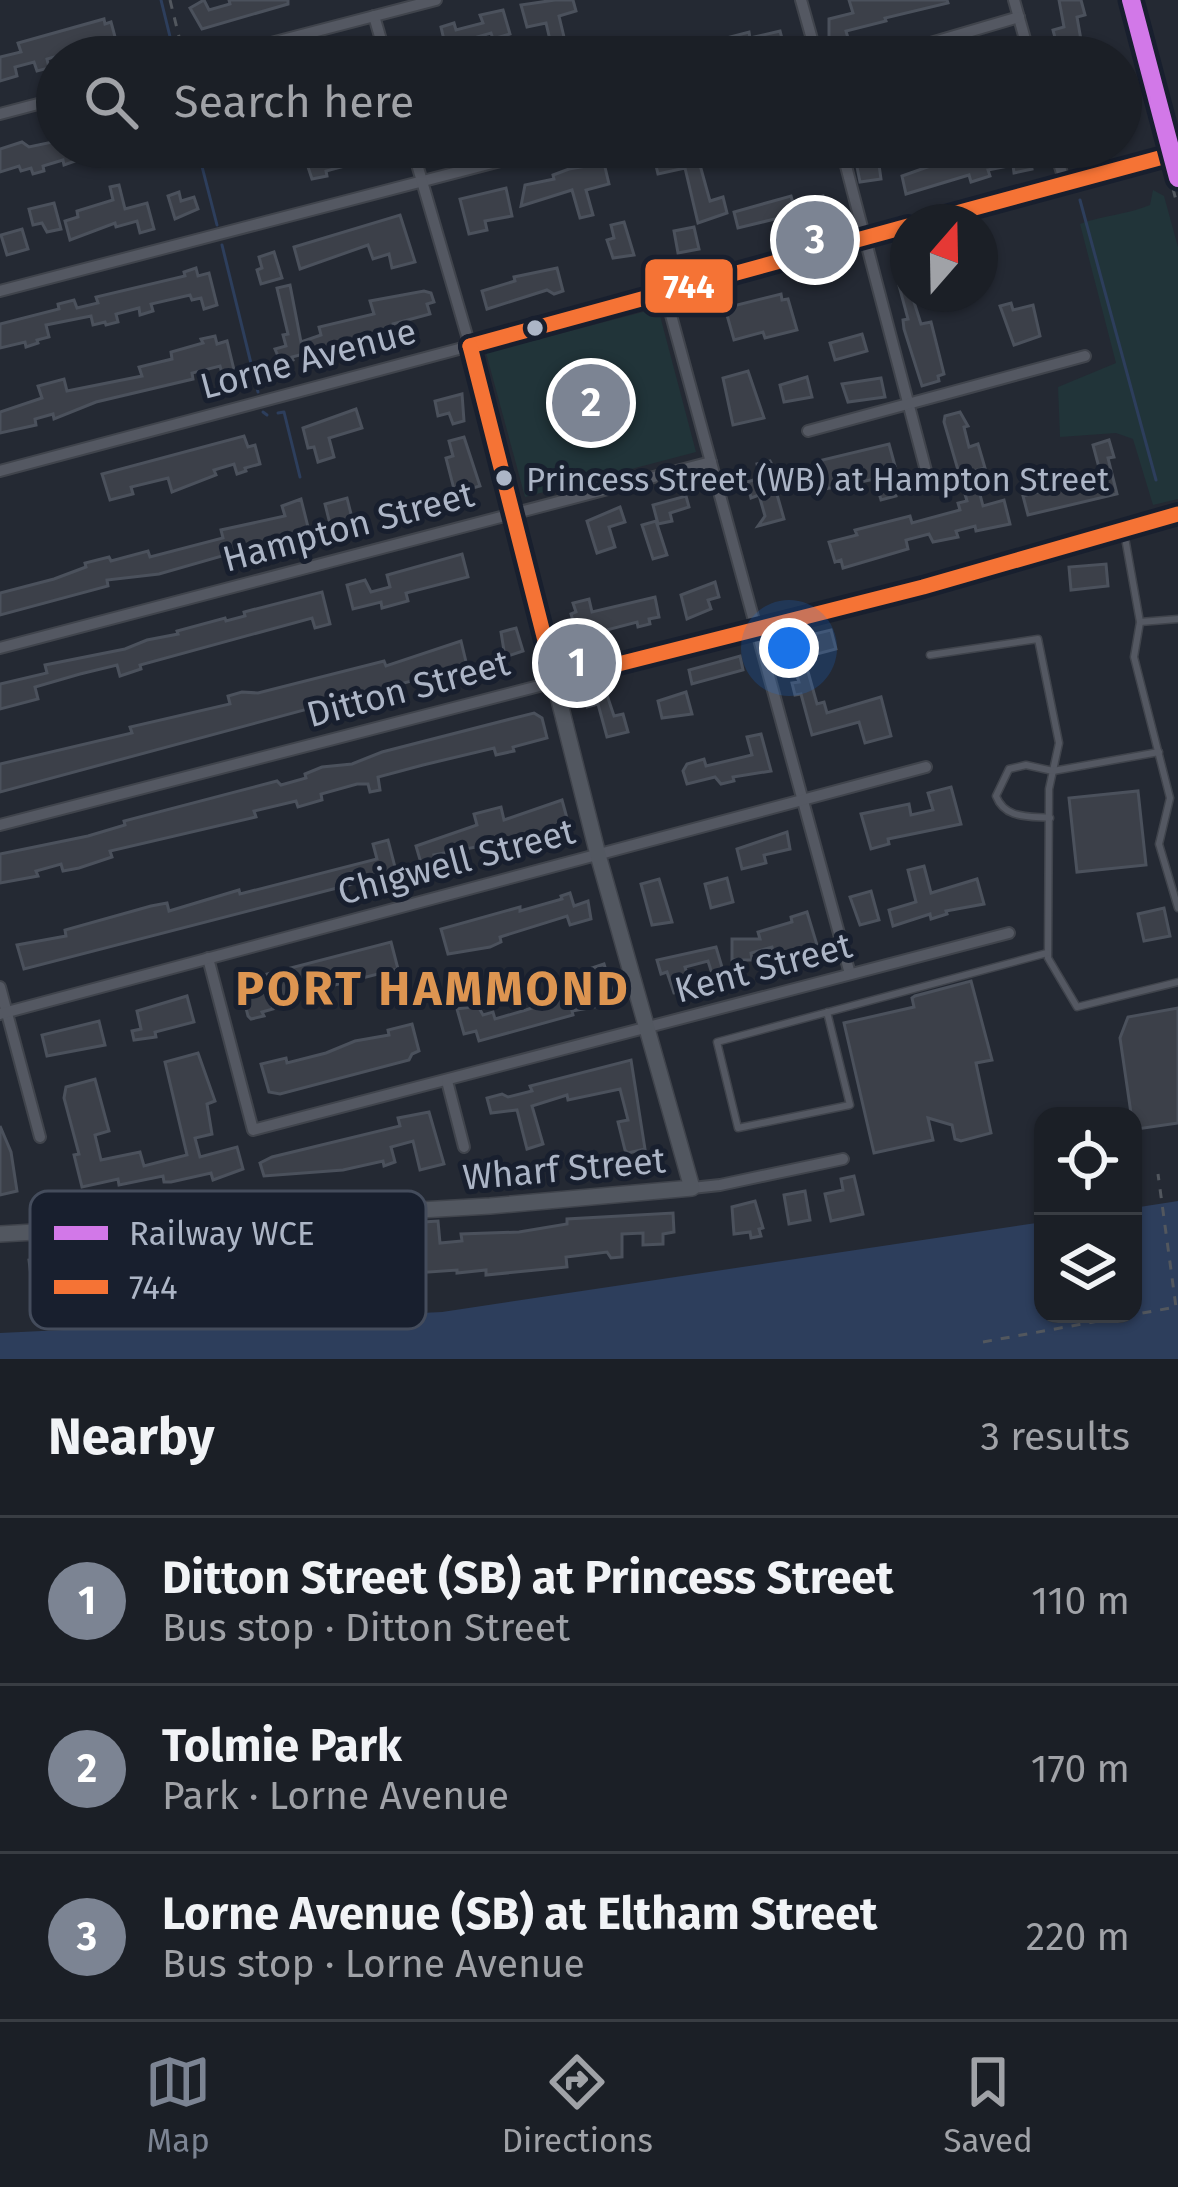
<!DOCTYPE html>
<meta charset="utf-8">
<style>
body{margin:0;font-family:"Fira Sans",sans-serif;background:#24272e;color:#f1f3f6}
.controls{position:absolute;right:36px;bottom:36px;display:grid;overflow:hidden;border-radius:24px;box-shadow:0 3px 9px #0004}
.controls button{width:108px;height:108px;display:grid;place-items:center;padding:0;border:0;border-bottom:3px solid #393d43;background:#1b1f26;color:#f1f3f6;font:60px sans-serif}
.compass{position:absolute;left:890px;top:204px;width:108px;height:108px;border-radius:50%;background:#1b1f26;box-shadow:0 3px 9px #0004;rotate:20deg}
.you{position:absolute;left:789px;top:648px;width:42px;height:42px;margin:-30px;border:9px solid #fff;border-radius:50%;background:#1a73e8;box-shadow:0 0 0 18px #1a73e833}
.badge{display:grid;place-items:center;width:78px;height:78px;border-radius:50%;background:#7c8493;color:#fff;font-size:39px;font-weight:700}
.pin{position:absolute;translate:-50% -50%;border:6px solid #fff;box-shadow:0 3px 12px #0006}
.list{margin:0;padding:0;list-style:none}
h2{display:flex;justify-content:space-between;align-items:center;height:156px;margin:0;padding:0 48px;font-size:51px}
h2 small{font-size:39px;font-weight:400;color:#a0a2a7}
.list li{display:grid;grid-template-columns:78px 1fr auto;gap:36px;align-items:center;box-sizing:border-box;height:168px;padding:0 48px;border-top:3px solid #393d43}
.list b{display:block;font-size:45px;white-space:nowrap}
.list p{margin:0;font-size:39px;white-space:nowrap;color:#a0a2a7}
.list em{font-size:39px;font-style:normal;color:#a0a2a7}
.icon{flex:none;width:66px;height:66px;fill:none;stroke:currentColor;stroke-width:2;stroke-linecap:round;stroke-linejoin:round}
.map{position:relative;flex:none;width:1178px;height:1359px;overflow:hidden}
.search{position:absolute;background:#1b1f26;box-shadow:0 3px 9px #0004;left:36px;right:36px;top:36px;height:132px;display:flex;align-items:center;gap:30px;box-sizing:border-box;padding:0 42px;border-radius:66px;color:#a0a2a7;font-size:45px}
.sheet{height:660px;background:#1b1f26}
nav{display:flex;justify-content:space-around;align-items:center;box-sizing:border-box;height:168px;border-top:3px solid #393d43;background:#1b1f26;font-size:33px;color:#a0a2a7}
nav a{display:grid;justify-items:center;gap:6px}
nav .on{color:#7c8493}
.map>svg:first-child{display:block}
.green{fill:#213439}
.water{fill:#2d3e5c}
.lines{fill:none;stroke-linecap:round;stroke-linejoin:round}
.stream{stroke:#2d3e5c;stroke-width:3}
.building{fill:#3c4049;stroke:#4b515c;stroke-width:3}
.lane-casing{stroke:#40444c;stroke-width:9}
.street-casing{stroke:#40444c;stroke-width:14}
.secondary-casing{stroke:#40444c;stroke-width:18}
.path{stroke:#52575e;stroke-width:3;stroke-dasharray:9 9;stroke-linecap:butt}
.lane{stroke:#545862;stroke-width:6}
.street{stroke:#545862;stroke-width:10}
.secondary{stroke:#525760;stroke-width:15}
.rail{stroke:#52575e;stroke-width:3;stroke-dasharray:12 12;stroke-linecap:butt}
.bus-1-casing{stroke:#181f2e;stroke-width:24}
.bus-1{stroke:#f57335;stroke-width:15}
.rail-1-casing{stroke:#181f2e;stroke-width:27}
.rail-1{stroke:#d278e8;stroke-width:18}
.bus-dot{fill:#acb5c6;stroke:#181f2e;stroke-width:4.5}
.labels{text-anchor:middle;stroke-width:10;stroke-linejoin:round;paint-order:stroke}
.bus-label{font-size:33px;fill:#acb5c6;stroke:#181f2e;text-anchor:start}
.street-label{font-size:36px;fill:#acb5c6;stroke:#181f2e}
.district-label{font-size:48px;font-weight:bold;letter-spacing:3px;fill:#dd9551;stroke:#181f2e}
.key{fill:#181f2e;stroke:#444c5c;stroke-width:3}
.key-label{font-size:33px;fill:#acb5c6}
.line-badge{stroke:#181f2e;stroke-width:4.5}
.badge-label{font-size:33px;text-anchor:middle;font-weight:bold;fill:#fff}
</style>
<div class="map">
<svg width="1178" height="1359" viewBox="0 0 1178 1359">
<rect width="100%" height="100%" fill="#242933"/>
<g class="green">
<path d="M1153 190 1164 196 1178 247V499L1153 505 1133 439 1116 433 1060 437 1058 387 1116 363 1080 224C1103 215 1126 215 1150 205Z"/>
<polygon points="658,308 696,452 525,497 486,353"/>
</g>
<polygon class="water" points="1178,1201 1178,1359 0,1359 0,1333 442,1312 1043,1222 1043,1314 1133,1314 1133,1208"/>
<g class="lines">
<g class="stream">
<polyline points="161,0 175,57"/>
<polyline points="197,147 217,225"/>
<polyline points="1080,200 1156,480"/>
<polyline points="222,245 258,392"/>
<polyline points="263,412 267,415"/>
<polyline points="278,413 284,412 300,477"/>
</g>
</g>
<g class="building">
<polygon points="204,0 209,10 230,4 229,0 288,0 288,4 202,29 190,8"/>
<polygon points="555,0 573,0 576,11 559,16 564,37 550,40 546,23 527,27 521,5"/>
<polygon points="849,0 947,0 948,3 885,18 886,21 846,31 848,38 829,43 829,19 853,13"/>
<polygon points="1059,0 1081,0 1085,15 1077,17 1084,57 1060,57 1053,30 1064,27"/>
<polygon points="503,10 510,34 493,39 491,33 470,39 474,54 448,57 441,27 454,23 456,30 483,23 480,15"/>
<polygon points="104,19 105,24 111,22 118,48 100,53 97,44 78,49 80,57 65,54 47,59 49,68 37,71 34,62 15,67 17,76 0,81 0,57 21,52 18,43"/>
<polygon points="780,31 787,57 693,57 693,54 732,44 730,37 749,32 750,38"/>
<polygon points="57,141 57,147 106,147 106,150 64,165 63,160 43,166 44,171 33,174 31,168 21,171 19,166 0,172 0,149 22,142 29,147"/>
<polygon points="327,147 352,147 356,163 326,171 327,176 312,179 307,164 330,157"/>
<polygon points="665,147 695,147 710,201 723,197 727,213 698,223 685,168 658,174 653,153 666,150"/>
<polygon points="944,147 950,147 952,157 986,147 1011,147 1013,157 1029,154 1032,169 1014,173 1013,165 988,170 990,176 971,182 969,175 906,194 902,176 933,165 929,151"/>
<polygon points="878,158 881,179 860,182 856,162"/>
<polygon points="604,163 609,184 586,190 593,215 580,218 572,190 521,206 525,185 554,179 553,175 569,169"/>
<polygon points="119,185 125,209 147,203 154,229 140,233 137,221 116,227 115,223 70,240 65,221 78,217 77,211 113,200 110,187"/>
<polygon points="506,188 512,216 485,221 487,230 469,234 460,199"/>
<polygon points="179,192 181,201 194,197 198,209 175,219 168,196"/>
<polygon points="791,196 793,203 823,196 828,215 812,219 811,214 785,222 783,217 738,228 734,212"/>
<polygon points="54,203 61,229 47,232 42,223 33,225 29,209"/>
<polygon points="400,215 415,262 392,268 389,254 373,259 368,245 300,269 294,247"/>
<polygon points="624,222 634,255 613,258 607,240 614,238 611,225"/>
<polygon points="694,227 699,249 678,253 674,231"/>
<polygon points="22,229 28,249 7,255 1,235"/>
<polygon points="274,252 282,278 261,284 257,270 262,268 259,257"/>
<polygon points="908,260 908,294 932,294 932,297 914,302 921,324 931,322 944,374 938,376 939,381 922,386 904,329 903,320 908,319 893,263"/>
<polygon points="196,268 198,276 209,273 217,305 204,309 201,298 192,300 190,295 151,304 153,311 140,315 139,308 116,314 118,322 106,325 105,322 93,325 91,316 46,325 49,337 37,340 38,343 26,347 25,342 0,348 0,324 59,309 58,304 74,300 77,308 98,303 96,297 185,276 184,272"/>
<polygon points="557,268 563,291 554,294 547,290 487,309 482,291 515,281 514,277"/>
<polygon points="290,285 301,342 321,335 319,327 374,314 370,301 424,291 431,293 434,302 427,304 430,314 393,324 393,330 292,357 293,360 281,363 275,349 286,346 283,335 288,334 277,288"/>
<polygon points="781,294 782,300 788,299 797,330 765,338 763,332 734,340 725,308"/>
<polygon points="1011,303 1013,310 1033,305 1040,336 1014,345 1000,306"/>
<polygon points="862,334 867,351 835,360 830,343"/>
<polygon points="215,336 217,344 227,341 234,370 222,373 220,366 192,373 193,379 96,402 54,419 53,414 35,419 36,425 0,433 0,412 42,398 38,386 64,379 67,391 142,376 139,367 172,359 171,352 203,343 201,339"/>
<polygon points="748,371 764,418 733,425 723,378"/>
<polygon points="807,377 812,397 784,402 780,385"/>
<polygon points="881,378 885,397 848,402 842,384"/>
<polygon points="462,394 464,421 453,424 449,413 438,416 435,401"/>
<polygon points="356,409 362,428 329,438 334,457 318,462 314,447 308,448 303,428"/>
<polygon points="960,412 968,426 964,427 969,447 978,444 985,468 974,471 983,506 1004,500 1010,524 976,531 975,526 956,531 958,537 933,542 929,534 906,540 908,549 843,568 841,560 835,562 829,542 857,535 855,530 910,516 912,523 960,510 958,503 967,501 944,422 945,416"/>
<polygon points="244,436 248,447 255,445 260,464 245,468 246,471 237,474 234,464 214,470 216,475 172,492 168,478 131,487 133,494 110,500 102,474"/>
<polygon points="464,437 480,486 455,493 446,458 453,456 449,441"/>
<polygon points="1109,440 1114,457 1108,458 1117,494 1028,515 1023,496 1101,475 1093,445"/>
<polygon points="889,444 895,466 888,468 896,496 881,500 875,479 815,491 812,478 818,476 814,462"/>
<polygon points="770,461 782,483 776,485 776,491 784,519 758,526 765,516 759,495 751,498 747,482 760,478 757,464"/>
<polygon points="686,496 689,507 670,513 672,521 658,524 653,505"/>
<polygon points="347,498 353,522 331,528 325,504"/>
<polygon points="301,499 309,531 159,574 107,580 108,586 0,615 0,593 54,579 86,567 85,563 109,557 111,561 148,551 150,557 223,538 221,530 285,516 282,506"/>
<polygon points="620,507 625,522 609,527 615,547 597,553 587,521"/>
<polygon points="656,521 667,555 653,559 642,525"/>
<polygon points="462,554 468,577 406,593 408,601 382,608 381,602 353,609 347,585 365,580 371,592 390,587 387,575"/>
<polygon points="1106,564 1108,586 1071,590 1069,567"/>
<polygon points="715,582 719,597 708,600 711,609 687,619 681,595"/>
<polygon points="322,592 330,624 315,628 312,618 140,665 141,669 120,676 117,665 80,674 35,687 38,699 0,709 0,684 47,673 45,665 125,649 147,640 178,634 177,631 225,618 226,621 245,616 244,612"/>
<polygon points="655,597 659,617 649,619 650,624 638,627 637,622 580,637 576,631 571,614 576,612 573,603 589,599 592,612"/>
<polygon points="516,628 523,651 505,657 501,632"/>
<polygon points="831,630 836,649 809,656 805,661 817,704 824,702 827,713 881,697 891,736 865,743 859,722 812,735 801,694 795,695 792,683 799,682 787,648 812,642 810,635"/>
<polygon points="461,641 467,666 0,792 0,764 132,733 130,727 230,704 228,696 242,692 258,693 384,661 386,666"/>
<polygon points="740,656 743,670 692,684 689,670"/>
<polygon points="604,686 614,716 623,714 628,732 607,737 598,704 587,707 582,693"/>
<polygon points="686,692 692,714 662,718 658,701"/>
<polygon points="534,713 542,718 547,738 513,747 514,751 496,755 494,748 423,765 378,777 380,790 370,792 368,784 357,784 321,794 322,800 298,807 296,801 254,811 256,817 110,851 112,857 79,868 63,871 61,864 36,871 38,876 0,883 0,854 88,836 125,825 124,821 277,781 281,785 306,778 305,774 322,767 352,764 382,752"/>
<polygon points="761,734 771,771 733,777 734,781 721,784 715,777 687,784 683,771 687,764 704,759 706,766 752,755 747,737"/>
<polygon points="951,787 961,824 888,839 889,844 871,849 861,814 909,804 911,815 933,810 928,793"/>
<polygon points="1138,791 1146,865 1077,872 1069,798"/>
<polygon points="562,800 570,829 434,855 439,873 425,877 416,846 477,825 474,814 501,807 504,820"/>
<polygon points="787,832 790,849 764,855 766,863 742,869 737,849"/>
<polygon points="388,840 396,871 391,874 24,969 17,945 66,936 65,930 151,906 167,903 169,911 239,890 240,894 377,859 373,844"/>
<polygon points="924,866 931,893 977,879 984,904 946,911 947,914 931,919 930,914 893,926 889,910 916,902 908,870"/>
<polygon points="727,878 733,902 711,908 705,884"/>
<polygon points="659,879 672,922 652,925 641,884"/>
<polygon points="871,891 879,920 860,925 850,897"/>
<polygon points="570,893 574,906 588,901 591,919 570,925 567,916 500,937 501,942 490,947 448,954 441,929 520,907 520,911 562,899 561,896"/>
<polygon points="1164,908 1170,936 1144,941 1138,914"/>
<polygon points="807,912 817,945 776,961 772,947 751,953 752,960 732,960 732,939 760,939 758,932 792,922 791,917"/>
<polygon points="391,942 398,969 303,993 272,1005 273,1009 262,1012 264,1016 251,1019 248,1016 241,988 268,978 267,974"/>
<polygon points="716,947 724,974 713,977 708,961 685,967 692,991 674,993 667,972 661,974 657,960"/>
<polygon points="604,964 616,1003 572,1011 573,1015 479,1041 476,1031 464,1034 457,1009 478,1006 483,1015 493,1012 495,1019 526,1010 587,989 583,971"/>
<polygon points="971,981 992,1060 976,1063 991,1133 961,1141 955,1139 952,1125 928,1118 933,1140 874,1153 844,1023 914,1007 912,998 915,996"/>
<polygon points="187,996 194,1022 155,1032 156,1037 134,1040 132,1031 141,1029 137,1011"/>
<polygon points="1178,1008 1178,1123 1137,1129 1133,1127 1120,1038 1128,1017"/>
<polygon points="99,1021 105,1045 47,1056 42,1035"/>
<polygon points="412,1024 419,1051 412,1054 409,1060 280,1094 269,1092 261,1064 286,1058 287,1063 326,1053 355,1041 389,1035 388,1030"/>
<polygon points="198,1053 215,1101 207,1104 212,1134 195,1138 200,1157 237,1147 243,1169 213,1180 211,1173 171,1182 164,1182 163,1176 119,1185 118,1179 82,1187 74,1155 79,1154 64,1098 66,1087 95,1079 109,1131 95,1135 101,1160 140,1152 144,1166 167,1160 187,1155 165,1062"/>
<polygon points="631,1060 645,1149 628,1153 625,1150 618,1122 628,1120 620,1089 568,1100 567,1095 532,1106 543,1144 527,1149 517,1110 491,1113 487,1098 502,1094 508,1097 532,1091 530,1086"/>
<polygon points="429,1112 444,1164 420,1170 413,1141 391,1147 395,1162 384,1166 383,1161 343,1170 264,1176 260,1163 272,1157 400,1126 398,1118"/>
<polygon points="0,1126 11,1152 17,1191 0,1195"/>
<polygon points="854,1176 863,1214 831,1221 825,1194 843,1190 841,1179"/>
<polygon points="805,1191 810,1220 789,1224 784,1195"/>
<polygon points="755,1201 763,1228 759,1229 761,1236 751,1238 750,1232 734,1234 732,1207"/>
<polygon points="673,1213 674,1232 663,1234 663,1244 643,1245 643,1233 622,1234 622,1257 611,1258 607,1252 566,1257 567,1267 486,1275 486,1270 457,1273 457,1270 372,1276 371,1263 343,1269 341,1244 348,1243 347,1237 381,1234 380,1224 392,1224 393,1234 425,1232 424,1222 438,1221 440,1243 462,1241 461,1234 519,1232 567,1224 567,1219"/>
<polygon points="82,1254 83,1263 100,1261 102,1292 116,1291 118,1313 97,1315 96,1302 87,1303 87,1297 60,1299 59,1281 32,1284 29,1260"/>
</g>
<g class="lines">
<defs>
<g id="lane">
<polyline points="1124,532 1140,622 1134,657 1170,798 1159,844 1178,908"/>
<polyline points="1140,622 1178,619"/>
<polyline points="930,655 1038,639 1059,743 1049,789 1048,958 1077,1007 1178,982"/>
<path d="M1050 818C1028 816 1005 819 996 796L1009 769 1026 765 1053 771 1159 752"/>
<polyline points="827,1012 850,1105 738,1128 717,1042 1047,953"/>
</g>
<g id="street">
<polyline points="801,0 817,57"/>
<polyline points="1014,0 1030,57"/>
<polyline points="374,16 386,57"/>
<polyline points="217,57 436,0"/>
<polyline points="883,57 1019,17"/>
<polyline points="0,114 57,99"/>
<polyline points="841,147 930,486"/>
<polyline points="1054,147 1065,183"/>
<polyline points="0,291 554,147"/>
<polyline points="665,293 850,974"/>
<polyline points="808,431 1085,356"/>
<polyline points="0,471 470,346 412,147"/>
<polyline points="0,648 711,462"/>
<polyline points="0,825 923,587 1178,514"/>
<polyline points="208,958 253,1130 1009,933"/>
<polyline points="0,987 40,1137"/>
<polyline points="0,1014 926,767"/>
<polyline points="447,1081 464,1147"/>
<polyline points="692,1188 720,1185 843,1159"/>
</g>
<g id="secondary">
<polyline points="923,222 1178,153"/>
<polyline points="0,1234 490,1206 692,1188 598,855 470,346 908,226"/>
</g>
</defs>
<use href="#lane" class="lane-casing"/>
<use href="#street" class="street-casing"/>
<use href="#secondary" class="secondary-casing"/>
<g class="path">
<polyline points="170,0 184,57"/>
<polyline points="983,1342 1176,1307 1158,1174"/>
</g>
<use href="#lane" class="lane"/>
<use href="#street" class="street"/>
<use href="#secondary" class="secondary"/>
<polyline class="rail" points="1124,0 1178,208"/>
<defs>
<g id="bus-1">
<polyline points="923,222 1178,153"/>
<polyline points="470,346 908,226"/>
<polyline points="470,346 555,680"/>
<polyline points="555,680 923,587 1178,514"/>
</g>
</defs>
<use href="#bus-1" class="bus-1-casing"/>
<use href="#bus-1" class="bus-1"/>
<defs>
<polyline id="rail-1" points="1131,0 1178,178"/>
</defs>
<use href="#rail-1" class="rail-1-casing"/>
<use href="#rail-1" class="rail-1"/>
</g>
<g class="bus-dot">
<circle cx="535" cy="328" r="10"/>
<circle cx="504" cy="478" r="10"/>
</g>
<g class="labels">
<g class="bus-label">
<text x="526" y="491">Princess Street (WB) at Hampton Street</text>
</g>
<g class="street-label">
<text transform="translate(308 358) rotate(-15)" y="13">Lorne Avenue</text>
<text transform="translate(348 526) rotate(-15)" y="13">Hampton Street</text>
<text transform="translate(408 688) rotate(-15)" y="13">Ditton Street</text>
<text transform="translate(456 861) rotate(-15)" y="13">Chigwell Street</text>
<text transform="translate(763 967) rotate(-15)" y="13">Kent Street</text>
<text transform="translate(564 1168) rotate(-5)" y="13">Wharf Street</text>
</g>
<g class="district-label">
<text x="433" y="1005">PORT HAMMOND</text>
</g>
</g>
<rect x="30" y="1191" width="396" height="138" rx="18" class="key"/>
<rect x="54" y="1226" width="54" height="14" fill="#d278e8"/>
<rect x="54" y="1280" width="54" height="14" fill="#f57335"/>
<g class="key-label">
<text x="129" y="1245">Railway WCE</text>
<text x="129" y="1299">744</text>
</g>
<rect class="line-badge" x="643" y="257" width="92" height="58" rx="12" fill="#f57335"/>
<g class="badge-label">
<text x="689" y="298">744</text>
</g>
</svg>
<div class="controls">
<button><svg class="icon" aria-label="locate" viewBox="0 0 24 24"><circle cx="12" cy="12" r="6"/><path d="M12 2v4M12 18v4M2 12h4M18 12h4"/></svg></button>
<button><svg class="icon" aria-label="layers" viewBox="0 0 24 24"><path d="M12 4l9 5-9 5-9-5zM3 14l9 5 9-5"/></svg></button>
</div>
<svg class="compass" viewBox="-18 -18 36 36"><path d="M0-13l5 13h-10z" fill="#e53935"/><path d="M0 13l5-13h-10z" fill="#a0a2a7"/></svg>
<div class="you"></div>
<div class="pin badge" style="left:577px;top:663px">1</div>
<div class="pin badge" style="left:591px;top:403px">2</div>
<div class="pin badge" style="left:815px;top:240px">3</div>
<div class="search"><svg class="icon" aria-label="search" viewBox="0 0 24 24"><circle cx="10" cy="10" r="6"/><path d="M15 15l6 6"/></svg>Search here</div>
</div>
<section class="sheet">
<h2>Nearby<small>3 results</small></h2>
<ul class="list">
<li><span class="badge">1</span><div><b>Ditton Street (SB) at Princess Street</b><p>Bus stop · Ditton Street</p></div><em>110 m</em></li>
<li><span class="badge">2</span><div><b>Tolmie Park</b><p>Park · Lorne Avenue</p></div><em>170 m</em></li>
<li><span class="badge">3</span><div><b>Lorne Avenue (SB) at Eltham Street</b><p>Bus stop · Lorne Avenue</p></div><em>220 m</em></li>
</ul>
</section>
<nav>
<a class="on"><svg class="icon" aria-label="map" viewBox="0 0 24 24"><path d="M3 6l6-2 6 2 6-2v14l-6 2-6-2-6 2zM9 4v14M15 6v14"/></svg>Map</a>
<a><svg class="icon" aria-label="directions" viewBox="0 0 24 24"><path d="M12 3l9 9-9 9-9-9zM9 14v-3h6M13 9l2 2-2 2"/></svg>Directions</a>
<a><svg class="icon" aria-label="saved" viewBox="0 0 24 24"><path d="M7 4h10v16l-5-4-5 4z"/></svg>Saved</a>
</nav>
